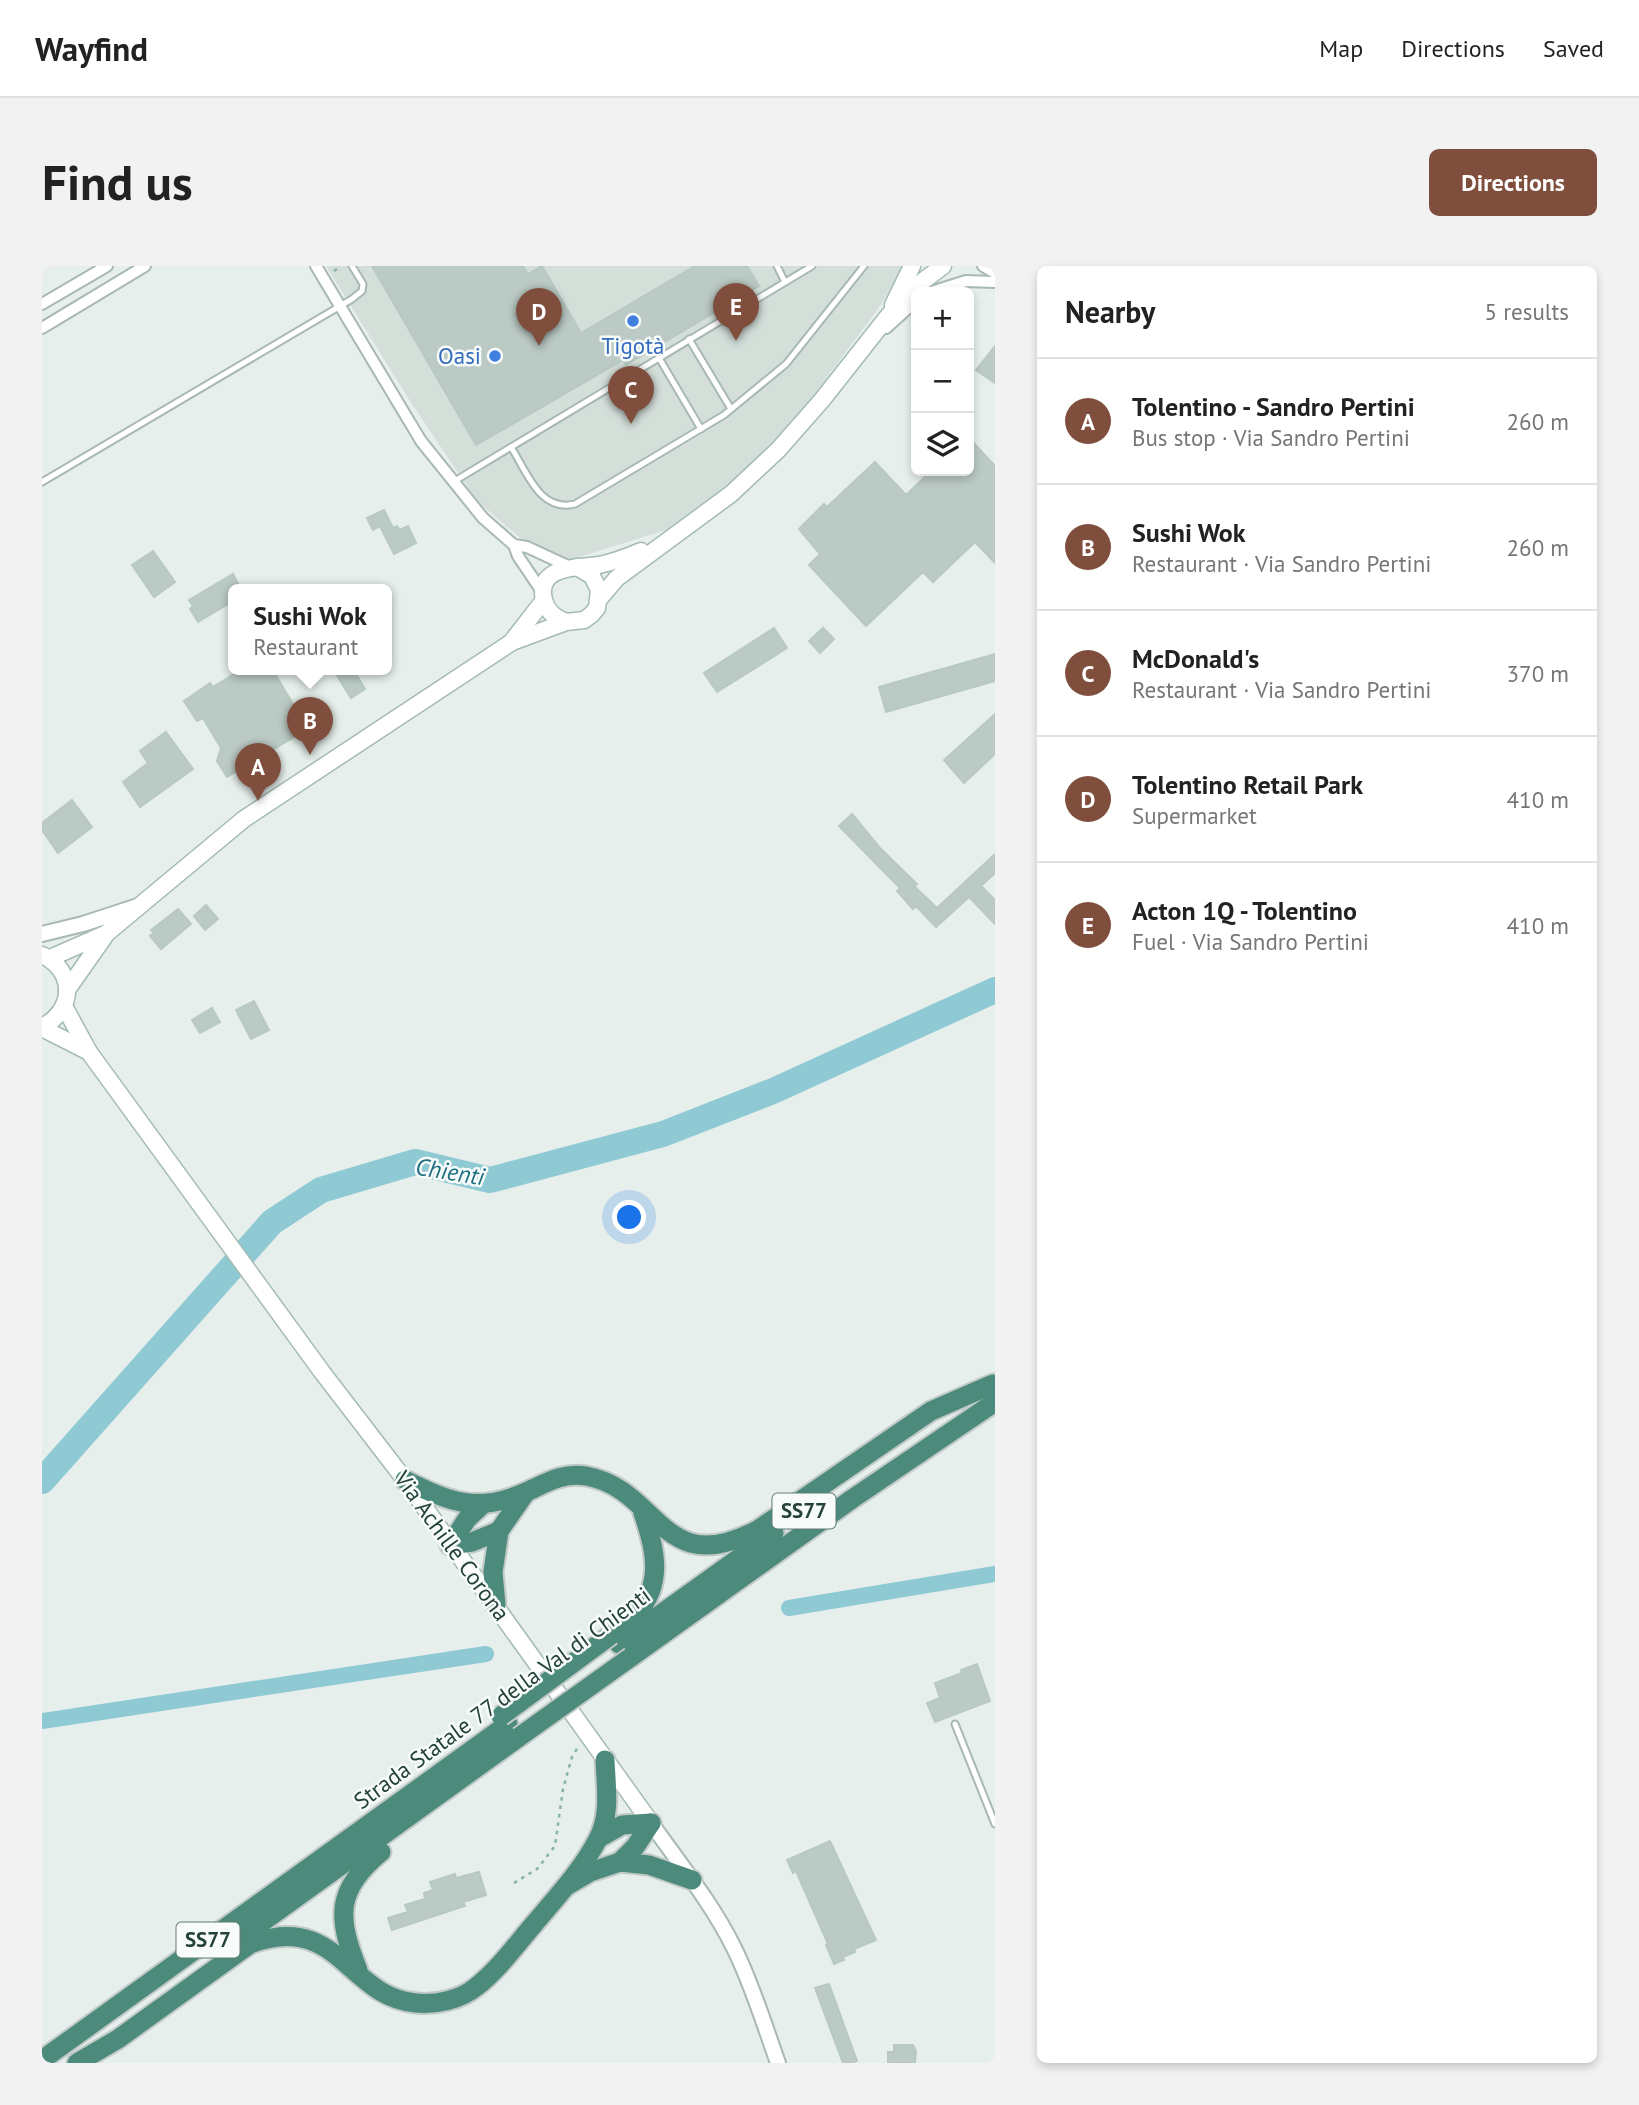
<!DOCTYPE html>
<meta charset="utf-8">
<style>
body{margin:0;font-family:"PT Sans",sans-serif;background:#f2f2f2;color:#222}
.controls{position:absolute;right:21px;top:21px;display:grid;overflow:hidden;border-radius:10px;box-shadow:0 4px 10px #0003}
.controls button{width:63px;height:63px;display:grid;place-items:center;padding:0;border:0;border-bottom:2px solid #e0e0e0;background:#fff;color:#222;font:35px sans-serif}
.you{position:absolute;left:588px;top:952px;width:24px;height:24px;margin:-18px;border:5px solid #fff;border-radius:50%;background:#1a73e8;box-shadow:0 0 0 10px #1a73e833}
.badge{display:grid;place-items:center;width:46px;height:46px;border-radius:50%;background:#804e3d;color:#fff;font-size:23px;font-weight:700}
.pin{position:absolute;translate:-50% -58px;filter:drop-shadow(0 2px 4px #0008)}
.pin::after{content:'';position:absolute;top:37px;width:24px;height:21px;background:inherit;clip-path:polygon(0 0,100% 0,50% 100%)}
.popup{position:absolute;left:186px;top:318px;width:164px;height:91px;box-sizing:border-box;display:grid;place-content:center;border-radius:10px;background:#fff;filter:drop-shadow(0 2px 5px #0005);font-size:23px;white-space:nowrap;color:#767676}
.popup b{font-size:26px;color:#222}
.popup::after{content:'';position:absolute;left:50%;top:100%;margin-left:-14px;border:14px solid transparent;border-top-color:#fff}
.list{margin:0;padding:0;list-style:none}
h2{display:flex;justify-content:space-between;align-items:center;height:91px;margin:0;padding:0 28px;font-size:30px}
h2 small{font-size:23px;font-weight:400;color:#767676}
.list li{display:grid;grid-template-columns:46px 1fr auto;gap:21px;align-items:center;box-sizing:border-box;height:126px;padding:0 28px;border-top:2px solid #e0e0e0}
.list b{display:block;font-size:26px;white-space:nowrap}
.list p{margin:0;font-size:23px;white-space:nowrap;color:#767676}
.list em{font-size:23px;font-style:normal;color:#767676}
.icon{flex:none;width:38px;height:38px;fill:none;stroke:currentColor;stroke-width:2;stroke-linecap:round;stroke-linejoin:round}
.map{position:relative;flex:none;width:953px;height:1797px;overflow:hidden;border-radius:10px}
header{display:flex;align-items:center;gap:42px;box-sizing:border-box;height:98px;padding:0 35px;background:#fff;border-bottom:2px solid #e0e0e0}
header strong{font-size:33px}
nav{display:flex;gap:38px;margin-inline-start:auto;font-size:24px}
.intro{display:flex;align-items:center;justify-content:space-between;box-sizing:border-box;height:168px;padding:0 42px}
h1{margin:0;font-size:49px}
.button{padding:18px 32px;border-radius:10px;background:#804e3d;color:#fff;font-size:24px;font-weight:700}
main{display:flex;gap:42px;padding:0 42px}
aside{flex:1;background:#fff;border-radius:10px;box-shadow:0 4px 10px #0003}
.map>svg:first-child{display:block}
.built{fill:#d4dfda}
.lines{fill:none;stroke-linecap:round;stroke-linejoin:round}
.canal{stroke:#8ec9d4;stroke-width:16}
.river{stroke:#8ec9d4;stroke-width:26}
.building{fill:#bbcac4;stroke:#b8c9c2;stroke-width:2}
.service-casing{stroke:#a8b8b2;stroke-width:9}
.minor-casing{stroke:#a8b8b2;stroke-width:14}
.tertiary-casing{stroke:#a8b8b2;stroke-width:18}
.secondary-casing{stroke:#a4bbb3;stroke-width:19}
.trunk-casing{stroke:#c2cac8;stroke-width:23}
.path{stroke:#86b3a5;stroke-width:2.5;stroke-dasharray:3.5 5;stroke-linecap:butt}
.service{stroke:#fff;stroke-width:5}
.minor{stroke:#fff;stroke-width:10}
.tertiary{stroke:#fff;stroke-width:14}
.secondary{stroke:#fff;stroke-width:16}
.trunk{stroke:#4c8a7c;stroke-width:19}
.trunk-bridge-casing{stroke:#c2cac8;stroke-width:23;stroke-linecap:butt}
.trunk-bridge{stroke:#4c8a7c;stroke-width:19}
.shop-dot{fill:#3f7fe0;stroke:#f7fbf9;stroke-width:2.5}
.labels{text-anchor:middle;stroke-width:5;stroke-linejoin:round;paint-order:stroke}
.shield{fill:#f7fbf9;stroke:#637a73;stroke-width:2}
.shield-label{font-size:21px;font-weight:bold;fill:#24423a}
.shop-label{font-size:23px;fill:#366cbe;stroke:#f7fbf9}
.street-label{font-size:23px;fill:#24423a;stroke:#f7fbf9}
.water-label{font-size:24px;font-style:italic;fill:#1c6f80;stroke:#f7fbf9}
</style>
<header>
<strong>Wayfind</strong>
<nav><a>Map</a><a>Directions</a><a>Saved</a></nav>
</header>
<div class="intro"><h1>Find us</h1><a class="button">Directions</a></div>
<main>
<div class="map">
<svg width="953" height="1797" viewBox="0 0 953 1797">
<rect width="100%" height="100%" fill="#e6efeb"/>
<polygon class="built" points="284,0 863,0 833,47 759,146 713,196 665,238 627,263 518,297 484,277 435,235 368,135"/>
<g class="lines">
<g class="canal">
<polyline points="747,1342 953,1308"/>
<polyline points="0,1455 444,1388"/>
</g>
<polyline class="river" points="0,1215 230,956 279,924 373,896 448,914 621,868 731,825 953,724"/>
</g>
<g class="building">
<polygon points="330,0 481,0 486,8 500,0 539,67 653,0 705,0 717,20 584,99 581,94 434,179"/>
<polygon points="953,80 953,117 934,104"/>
<polygon points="927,172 953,200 953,297 933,276 891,316 881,306 824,360 767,299 778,288 757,263 782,238 785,241 833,196 864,229 889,205 927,205"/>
<polygon points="342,244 351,262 355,260 358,264 366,260 374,277 352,288 338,260 331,264 325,252"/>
<polygon points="111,285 133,316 112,331 90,299"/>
<polygon points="191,308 199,323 191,323 191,335 156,356 148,343 151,340 147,334"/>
<polygon points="732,362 745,382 675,426 662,407"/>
<polygon points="781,362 792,373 778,387 767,375"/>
<polygon points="953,388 953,415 844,446 837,421"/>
<polygon points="200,403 230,403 254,443 262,438 274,458 185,511 175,495 179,482 161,452 155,455 142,435 168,417 171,421"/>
<polygon points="291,403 311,403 323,423 309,432"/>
<polygon points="953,448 953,488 922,517 902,494"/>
<polygon points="124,466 151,503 98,541 81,516 106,497 98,485"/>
<polygon points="30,534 50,561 16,587 0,564 0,557"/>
<polygon points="810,548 838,582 875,618 872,620 895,642 953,588 953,607 939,620 953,634 953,658 927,631 894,661 874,640 871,643 855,625 858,622 797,560"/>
<polygon points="164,639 176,653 163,664 152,650"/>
<polygon points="136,643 149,658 119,683 108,670 112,667 109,664"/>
<polygon points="212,735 227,764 209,773 194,744"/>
<polygon points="170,742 178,756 158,767 150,754"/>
<polygon points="935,1398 948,1435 893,1456 885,1437 898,1432 893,1417 920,1407 919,1404"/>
<polygon points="788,1575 834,1674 812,1683 813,1686 801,1691 802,1694 792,1698 784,1679 786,1678 754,1605 751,1607 745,1594"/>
<polygon points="437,1606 444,1629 421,1636 423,1640 350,1664 346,1652 366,1646 363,1639 383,1633 382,1627 391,1624 388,1616 413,1608 414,1612"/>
<polygon points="787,1718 815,1795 809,1797 801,1797 773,1722"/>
<polygon points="852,1779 871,1779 874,1785 873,1797 846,1797 846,1786 852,1786"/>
</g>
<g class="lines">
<defs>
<g id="service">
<polyline points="735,0 743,16"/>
<polyline points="647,73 689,143"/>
<polyline points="617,92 659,163"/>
<path d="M469 181C485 206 498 247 533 238L682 149 744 98 822 0"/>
<polyline points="0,216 310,33 320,25 321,18 310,0"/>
<polyline points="411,216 770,0"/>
<polyline points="913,1458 953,1558"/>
</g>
<g id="minor">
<polyline points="274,0 379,175 441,252 472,279 485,281 528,301"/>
<polyline points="941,0 953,7"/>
<polyline points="889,26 924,15 953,16"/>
<polyline points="0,38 65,0"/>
<polyline points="0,62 103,0"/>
<polyline points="844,62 874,35"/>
<polyline points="472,279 476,290 501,327"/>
</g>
<g id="tertiary">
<polyline points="0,668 41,658 96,640"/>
<path d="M609 1557C637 1597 670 1637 692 1682 710 1718 722 1758 736 1797"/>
</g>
<g id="secondary">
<polyline points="851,39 870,0"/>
<polyline points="557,333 575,312 689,228 736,184 780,134 847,49 877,18 901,0"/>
<path d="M524 356C513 352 505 346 502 334 494 299 536 302 557 299 572 296 585 291 599 285"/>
<polyline points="471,374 502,334"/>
<path d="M0 689C34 705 33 744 0 761"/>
<polyline points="8,692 63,668"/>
<polyline points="25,724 65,667 202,553 470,376 524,356 542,354 549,349 555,342 557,324 550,310 535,301"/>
<polyline points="22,740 47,786 280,1106 363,1214 609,1557"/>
<polyline points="0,762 47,786"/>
</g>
<g id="trunk">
<path d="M363 1214C408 1236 435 1248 484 1226 504 1217 521 1206 544 1210 618 1223 619 1316 717 1263L889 1145 951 1118"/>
<polyline points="408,1279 425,1253 440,1239"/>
<polyline points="408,1279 430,1276 457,1265"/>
<polyline points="454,1339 451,1306 457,1265 484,1226"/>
<path d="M569 1369C578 1362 588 1355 595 1347 622 1317 613 1281 601 1247"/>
<polyline points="577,1378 732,1267"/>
<polyline points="589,1391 810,1233 953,1136"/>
<polyline points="557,1572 580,1559 609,1557"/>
<polyline points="578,1596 607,1599 650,1614"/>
<polyline points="526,1619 548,1606 578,1596 593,1581 609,1557"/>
<polyline points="190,1678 477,1471"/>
<path d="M316 1704C295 1652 293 1624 339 1586"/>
<polyline points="0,1794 466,1458"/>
<path d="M35 1797 76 1773 208 1678C297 1645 305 1731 374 1737 394 1739 418 1734 434 1721 456 1704 474 1679 492 1658 514 1632 540 1604 556 1573 569 1549 564 1520 563 1494"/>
</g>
</defs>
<use href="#service" class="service-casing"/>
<use href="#minor" class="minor-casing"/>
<use href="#tertiary" class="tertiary-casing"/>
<use href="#secondary" class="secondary-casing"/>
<use href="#trunk" class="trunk-casing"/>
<g class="path">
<polyline points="292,5 295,3 294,0"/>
<polyline points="472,1617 495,1603 513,1580 521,1523 530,1491 536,1481"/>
</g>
<use href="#service" class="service"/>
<use href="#minor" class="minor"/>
<use href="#tertiary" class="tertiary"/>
<use href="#secondary" class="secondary"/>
<use href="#trunk" class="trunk"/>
<defs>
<g id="trunk-bridge">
<polyline points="459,1450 569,1369"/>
<polyline points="477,1471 589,1391"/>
</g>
</defs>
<use href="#trunk-bridge" class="trunk-bridge-casing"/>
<use href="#trunk-bridge" class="trunk-bridge"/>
</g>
<g class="shop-dot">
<circle cx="591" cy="55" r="7"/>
<circle cx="453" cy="90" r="7"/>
</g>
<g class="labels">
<g class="shield">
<rect x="730.5" y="1227.5" width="63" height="35" rx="5"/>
<rect x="134.5" y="1656.5" width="63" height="35" rx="5"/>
</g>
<g class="shield-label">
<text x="762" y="1252">SS77</text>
<text x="166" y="1681">SS77</text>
</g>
<g class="shop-label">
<text x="591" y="88">Tigotà</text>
<text x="439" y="98" text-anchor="end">Oasi</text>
</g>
<g class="street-label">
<text transform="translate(410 1280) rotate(54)" y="8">Via Achille Corona</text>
<text transform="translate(460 1432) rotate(-36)" y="8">Strada Statale 77 della Val di Chienti</text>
</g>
<g class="water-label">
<text transform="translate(408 906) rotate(9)" y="8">Chienti</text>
</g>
</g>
</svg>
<div class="controls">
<button>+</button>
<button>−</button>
<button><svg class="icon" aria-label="layers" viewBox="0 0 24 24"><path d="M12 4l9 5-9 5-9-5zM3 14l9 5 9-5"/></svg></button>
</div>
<div class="you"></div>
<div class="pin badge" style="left:216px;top:535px">A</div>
<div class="pin badge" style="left:268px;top:489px">B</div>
<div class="popup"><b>Sushi Wok</b>Restaurant</div>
<div class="pin badge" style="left:589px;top:158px">C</div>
<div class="pin badge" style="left:497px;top:80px">D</div>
<div class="pin badge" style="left:694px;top:75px">E</div>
</div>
<aside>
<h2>Nearby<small>5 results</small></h2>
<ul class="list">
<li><span class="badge">A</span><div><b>Tolentino - Sandro Pertini</b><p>Bus stop · Via Sandro Pertini</p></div><em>260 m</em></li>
<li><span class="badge">B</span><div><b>Sushi Wok</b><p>Restaurant · Via Sandro Pertini</p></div><em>260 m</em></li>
<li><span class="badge">C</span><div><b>McDonald's</b><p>Restaurant · Via Sandro Pertini</p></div><em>370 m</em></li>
<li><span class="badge">D</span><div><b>Tolentino Retail Park</b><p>Supermarket</p></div><em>410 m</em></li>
<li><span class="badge">E</span><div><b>Acton 1Q - Tolentino</b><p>Fuel · Via Sandro Pertini</p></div><em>410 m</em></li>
</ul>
</aside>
</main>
